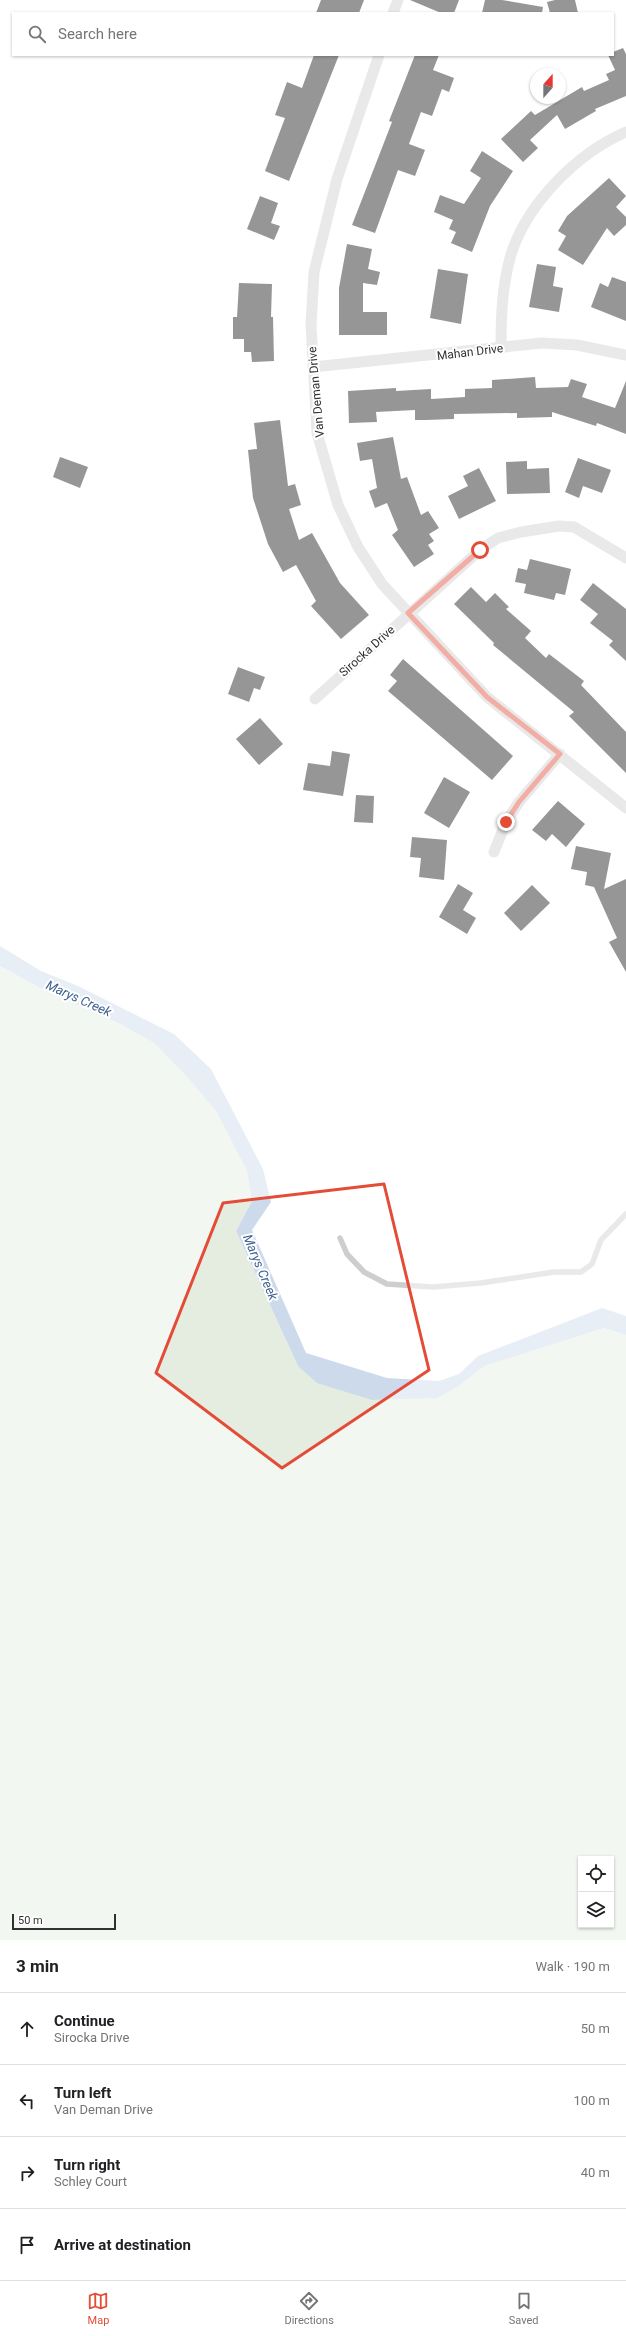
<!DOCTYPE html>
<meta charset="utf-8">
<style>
body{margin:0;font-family:Roboto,sans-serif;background:#f6f6f6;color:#202124}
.controls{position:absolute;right:12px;bottom:12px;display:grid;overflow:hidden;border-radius:0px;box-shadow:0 1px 3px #0004}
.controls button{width:36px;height:36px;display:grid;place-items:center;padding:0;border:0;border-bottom:1px solid #e0e0e0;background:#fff;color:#202124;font:20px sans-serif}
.compass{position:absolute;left:530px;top:68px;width:36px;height:36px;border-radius:50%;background:#fff;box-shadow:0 1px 3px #0004;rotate:21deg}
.scale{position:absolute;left:12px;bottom:10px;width:104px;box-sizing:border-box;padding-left:4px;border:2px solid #313131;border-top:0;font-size:11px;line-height:14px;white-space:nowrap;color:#313131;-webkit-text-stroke:3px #fff;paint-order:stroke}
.stop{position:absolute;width:12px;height:12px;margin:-9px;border:3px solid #e34d38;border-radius:50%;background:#fff}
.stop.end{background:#e34d38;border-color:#fff;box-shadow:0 1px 4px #0008}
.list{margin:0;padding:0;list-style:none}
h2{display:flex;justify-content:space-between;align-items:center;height:52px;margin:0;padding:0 16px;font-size:17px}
h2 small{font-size:13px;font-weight:400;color:#757577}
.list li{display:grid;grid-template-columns:26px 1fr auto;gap:12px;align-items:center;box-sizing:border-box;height:72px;padding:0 16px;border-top:1px solid #e0e0e0}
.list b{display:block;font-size:15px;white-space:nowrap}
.list p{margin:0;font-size:13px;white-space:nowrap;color:#757577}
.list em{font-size:13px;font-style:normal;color:#757577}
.icon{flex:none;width:22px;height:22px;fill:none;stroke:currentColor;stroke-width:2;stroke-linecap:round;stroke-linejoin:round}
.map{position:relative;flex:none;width:626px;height:1940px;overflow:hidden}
.search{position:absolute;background:#fff;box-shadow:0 1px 3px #0004;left:12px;right:12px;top:12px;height:44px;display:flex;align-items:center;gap:10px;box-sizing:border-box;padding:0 14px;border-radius:0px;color:#757577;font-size:15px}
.sheet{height:340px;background:#fff}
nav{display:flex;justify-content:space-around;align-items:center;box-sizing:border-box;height:56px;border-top:1px solid #e0e0e0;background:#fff;font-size:11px;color:#757577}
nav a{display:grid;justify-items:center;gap:2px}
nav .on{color:#e34d38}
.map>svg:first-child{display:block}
.green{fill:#e4ede0;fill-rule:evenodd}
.water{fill:#cddaec}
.building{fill:#181818}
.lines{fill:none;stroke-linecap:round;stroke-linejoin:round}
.service{stroke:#cecece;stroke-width:5.5}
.minor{stroke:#cecece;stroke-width:11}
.route{stroke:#e34d38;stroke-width:5}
.marked{fill:none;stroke:#e34d38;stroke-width:3;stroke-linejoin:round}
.labels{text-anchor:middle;stroke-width:4;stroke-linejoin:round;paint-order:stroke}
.street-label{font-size:12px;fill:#313131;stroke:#fff}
.water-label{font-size:13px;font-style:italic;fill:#3f6293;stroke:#fff}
</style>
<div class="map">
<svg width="626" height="1940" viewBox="0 0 626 1940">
<rect width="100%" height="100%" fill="#fff"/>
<path class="green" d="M0 966 38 987 122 1025 154 1043 187 1077 216 1111 247 1171 252 1201 236 1231 298 1366 372 1400 397 1399 460 1385 483 1366 604 1328 626 1335V1940H0ZM581 1859H611V1925H581Z"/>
<polygon class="water" points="0,946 41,971 78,986 174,1034 211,1069 263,1169 271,1202 252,1230 306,1353 387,1378 439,1381 459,1374 478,1356 602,1308 626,1316 626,1335 604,1328 484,1366 460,1385 437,1398 372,1400 317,1383 298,1366 236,1231 252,1201 247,1171 216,1111 187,1077 154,1043 122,1025 38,987 0,966"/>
<g class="building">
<polygon points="321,0 364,0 359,13 316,13"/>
<polygon points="410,0 459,0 454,13 441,13"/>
<polygon points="485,0 502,0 543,7 542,13 482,13"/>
<polygon points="555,0 575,0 578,13 550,13 547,2"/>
<polygon points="623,48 626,54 626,96 595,109 596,111 565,129 557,115 530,140 538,148 523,162 501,139 531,111 535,115 582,87 584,91 609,80 606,74 615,70 608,55 613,55 613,52"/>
<polygon points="314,55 339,55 289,181 265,171 285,118 275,115 287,82 302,88"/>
<polygon points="415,55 439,55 433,70 454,78 449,92 442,89 432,116 421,112 409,144 425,150 415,176 398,170 375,233 352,225 392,122 389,121"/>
<polygon points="482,151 513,171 490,206 472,252 451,243 456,232 449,229 453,220 434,212 440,195 464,204 481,178 470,171"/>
<polygon points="609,178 626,196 616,207 626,217 626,225 614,236 607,228 583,265 558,250 566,236 558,231 567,216"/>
<polygon points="260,196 278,203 271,223 280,226 274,240 247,229"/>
<polygon points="347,244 372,249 368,269 380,272 377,285 363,283 363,312 387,312 387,335 339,335 339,288"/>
<polygon points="537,264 556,267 553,286 563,288 559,312 529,307"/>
<polygon points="438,269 468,274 461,324 430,318"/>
<polygon points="612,277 626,282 626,321 591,307 600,283 608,287"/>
<polygon points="239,283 272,284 271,317 273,317 274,361 252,362 251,352 244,352 244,339 233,339 233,317 237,317"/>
<polygon points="535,377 536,388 568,387 571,379 587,384 582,397 615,408 626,381 626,434 597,423 596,426 552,412 552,417 517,418 517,413 454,414 454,419 426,420 415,420 415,410 376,412 377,422 349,423 348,391 396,388 396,391 431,389 431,399 465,397 465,389 492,388 492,380"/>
<polygon points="280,420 288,486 295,484 301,505 289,509 299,540 312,533 340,583 369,615 341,639 311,606 316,601 296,565 283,572 268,544 253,498 248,450 257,449 254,423"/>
<polygon points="393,437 401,479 407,477 421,515 428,511 439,528 429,534 434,541 428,545 434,554 414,567 392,535 398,530 387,503 375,508 369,491 377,488 372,459 360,461 357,443"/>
<polygon points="60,457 88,467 80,488 53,477"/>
<polygon points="578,458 611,470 602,493 583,486 579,498 565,492"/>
<polygon points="527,461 527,469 549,468 550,493 507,494 506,462"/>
<polygon points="479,468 496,501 459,519 448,496 468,486 463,476"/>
<polygon points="530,559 571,569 565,595 556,593 554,600 524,593 526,584 515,582 518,568 527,570"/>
<polygon points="593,583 626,609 626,661 609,645 613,641 590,623 598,614 580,600"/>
<polygon points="471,587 486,602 495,593 509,607 506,609 531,631 525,638 546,658 549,654 584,681 581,685 626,732 626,773 569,716 574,712 493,645 494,643 454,604"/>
<polygon points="403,659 513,756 492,780 388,691 397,681 390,675"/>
<polygon points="238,667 265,677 260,690 254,688 249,702 228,694"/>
<polygon points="260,718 283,744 259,765 236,739"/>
<polygon points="332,751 350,754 343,796 303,790 308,763 330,766"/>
<polygon points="444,777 470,792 449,828 424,813"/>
<polygon points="356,795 374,796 373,823 354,822"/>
<polygon points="558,801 585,824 566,847 552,834 546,841 532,830"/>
<polygon points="412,837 447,840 444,880 419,877 421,858 410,857"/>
<polygon points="576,846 611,853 604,889 626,879 626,972 609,942 617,938 594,887 585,885 587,872 571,869"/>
<polygon points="458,884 473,893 463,910 476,918 467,934 439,917"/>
<polygon points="532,885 550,903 521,931 504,913"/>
</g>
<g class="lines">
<polyline class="service" points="340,1238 347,1254 364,1272 387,1284 433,1287 481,1283 554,1272 581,1272 592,1264 601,1240 626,1214"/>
<g class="minor">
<polyline points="393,13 398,0"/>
<polyline points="379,55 337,179 314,272 311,325 317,433 338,505 358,547 382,584 487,697 626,808"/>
<path d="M501 348C501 317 502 288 510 258 525 205 577 153 626 132"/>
<polyline points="313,367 542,343 577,345 626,355"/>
<polyline points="315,699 480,550 498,538 521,532 559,526 574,527 626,558"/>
<polyline points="494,852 506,822 519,802 560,754"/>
</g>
</g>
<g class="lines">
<polyline class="route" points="480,550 408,613 487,697 560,754 519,802 506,822"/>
</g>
<path d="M0 0H626V1940H0ZM384 1184 429 1370 282 1468 156 1373 223 1203Z" fill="#fff" fill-opacity=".55" fill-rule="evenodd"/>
<path class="marked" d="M384 1184 429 1370 282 1468 156 1373 223 1203Z"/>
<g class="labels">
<g class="street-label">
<text transform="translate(470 352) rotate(-7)" y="4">Mahan Drive</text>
<text transform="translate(316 392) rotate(-95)" y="4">Van Deman Drive</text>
<text transform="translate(367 651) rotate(-42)" y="4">Sirocka Drive</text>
</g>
<g class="water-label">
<text transform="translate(79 998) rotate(24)" y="5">Marys Creek</text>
<text transform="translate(261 1267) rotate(67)" y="5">Marys Creek</text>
</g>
</g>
</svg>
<div class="controls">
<button><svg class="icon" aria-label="locate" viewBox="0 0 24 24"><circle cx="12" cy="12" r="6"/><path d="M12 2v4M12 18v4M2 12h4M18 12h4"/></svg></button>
<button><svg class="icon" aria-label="layers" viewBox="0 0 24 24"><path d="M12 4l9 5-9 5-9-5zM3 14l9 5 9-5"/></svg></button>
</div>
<svg class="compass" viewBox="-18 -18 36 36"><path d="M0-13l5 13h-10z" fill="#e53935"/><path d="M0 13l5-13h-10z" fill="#757577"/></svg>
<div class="scale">50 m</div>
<div class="stop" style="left:480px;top:550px"></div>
<div class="stop end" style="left:506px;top:822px"></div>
<div class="search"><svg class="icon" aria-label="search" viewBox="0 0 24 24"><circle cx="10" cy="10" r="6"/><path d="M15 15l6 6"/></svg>Search here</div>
</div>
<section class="sheet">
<h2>3 min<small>Walk · 190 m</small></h2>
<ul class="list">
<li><svg class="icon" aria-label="ahead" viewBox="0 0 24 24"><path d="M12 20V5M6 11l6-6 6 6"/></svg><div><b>Continue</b><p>Sirocka Drive</p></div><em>50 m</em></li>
<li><svg class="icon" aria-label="left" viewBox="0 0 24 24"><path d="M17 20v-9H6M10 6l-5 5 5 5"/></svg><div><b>Turn left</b><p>Van Deman Drive</p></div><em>100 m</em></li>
<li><svg class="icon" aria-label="right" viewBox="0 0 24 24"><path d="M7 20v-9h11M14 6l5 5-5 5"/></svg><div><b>Turn right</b><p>Schley Court</p></div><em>40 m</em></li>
<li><svg class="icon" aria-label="arrive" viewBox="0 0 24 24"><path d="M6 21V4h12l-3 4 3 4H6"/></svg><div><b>Arrive at destination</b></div></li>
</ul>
</section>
<nav>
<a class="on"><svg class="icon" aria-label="map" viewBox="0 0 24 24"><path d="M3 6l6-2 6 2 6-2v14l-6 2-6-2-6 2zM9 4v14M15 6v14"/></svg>Map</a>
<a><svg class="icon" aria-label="directions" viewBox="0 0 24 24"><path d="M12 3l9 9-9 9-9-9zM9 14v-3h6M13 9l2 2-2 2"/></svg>Directions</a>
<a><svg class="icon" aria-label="saved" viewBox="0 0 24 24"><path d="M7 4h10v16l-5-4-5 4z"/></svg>Saved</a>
</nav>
